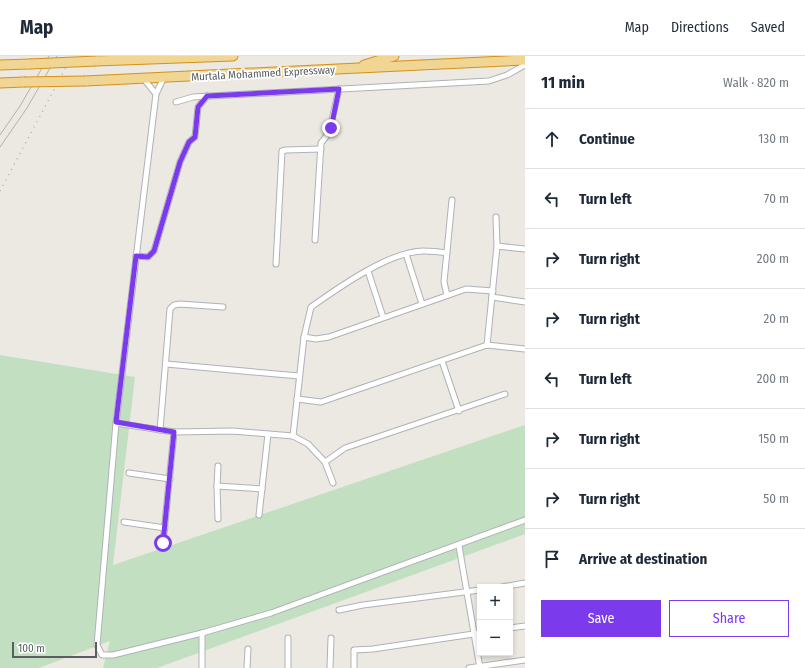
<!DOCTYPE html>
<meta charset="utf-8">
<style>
body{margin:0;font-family:"Fira Sans Condensed",sans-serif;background:#f6f6f7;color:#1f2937}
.controls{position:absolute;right:12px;bottom:12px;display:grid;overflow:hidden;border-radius:0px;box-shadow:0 2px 6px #0003}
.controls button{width:36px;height:36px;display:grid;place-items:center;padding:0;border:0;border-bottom:1px solid #e0e1e3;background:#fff;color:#1f2937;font:20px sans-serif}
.scale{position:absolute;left:12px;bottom:10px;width:85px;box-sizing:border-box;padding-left:4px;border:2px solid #5a5d61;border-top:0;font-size:11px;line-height:14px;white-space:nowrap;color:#5a5d61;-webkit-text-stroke:3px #fff;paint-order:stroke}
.stop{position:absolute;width:12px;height:12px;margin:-9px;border:3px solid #7c3aed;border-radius:50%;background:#fff}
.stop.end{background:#7c3aed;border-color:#fff;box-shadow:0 1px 4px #0008}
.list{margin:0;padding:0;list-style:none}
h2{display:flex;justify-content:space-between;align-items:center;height:52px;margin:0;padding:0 16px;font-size:17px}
h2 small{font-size:13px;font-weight:400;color:#747a83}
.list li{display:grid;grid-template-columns:26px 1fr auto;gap:12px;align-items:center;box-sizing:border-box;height:60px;padding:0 16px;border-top:1px solid #e0e1e3}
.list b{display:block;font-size:15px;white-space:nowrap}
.list em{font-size:13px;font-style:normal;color:#747a83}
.actions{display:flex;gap:8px;padding:12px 16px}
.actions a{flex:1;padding:9px 0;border:1px solid #7c3aed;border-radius:0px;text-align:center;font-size:14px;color:#7c3aed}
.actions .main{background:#7c3aed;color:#fff}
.icon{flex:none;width:22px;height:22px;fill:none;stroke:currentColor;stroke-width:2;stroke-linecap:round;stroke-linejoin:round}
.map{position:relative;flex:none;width:525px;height:612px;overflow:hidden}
header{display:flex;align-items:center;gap:24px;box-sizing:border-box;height:56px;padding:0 20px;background:#fff;border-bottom:1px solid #e0e1e3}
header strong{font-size:19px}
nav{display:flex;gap:22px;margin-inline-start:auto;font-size:14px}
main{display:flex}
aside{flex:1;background:#fff}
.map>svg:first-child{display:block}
.green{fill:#c2e0c1}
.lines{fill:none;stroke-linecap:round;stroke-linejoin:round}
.street-casing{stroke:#afb2b6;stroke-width:7}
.highway-casing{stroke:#d59118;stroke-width:11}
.street{stroke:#fff;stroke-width:5}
.highway{stroke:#f1d593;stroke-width:9}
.tram{stroke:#b0b1b1;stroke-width:1}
.rail{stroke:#b0b1b1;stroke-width:1.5;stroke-dasharray:1 5;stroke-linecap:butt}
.highway-bridge-casing{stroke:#d59118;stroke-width:11;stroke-linecap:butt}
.highway-bridge{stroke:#f1d593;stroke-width:9}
.route{stroke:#7c3aed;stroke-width:5}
.labels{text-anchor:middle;stroke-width:3.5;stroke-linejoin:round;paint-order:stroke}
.street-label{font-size:11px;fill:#5a5d61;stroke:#fff}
</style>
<header>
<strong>Map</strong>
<nav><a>Map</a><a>Directions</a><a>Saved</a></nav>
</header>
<main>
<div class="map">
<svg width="525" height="612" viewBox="0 0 525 612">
<rect width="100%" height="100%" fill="#ebe9e2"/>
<polygon class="green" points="0,299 135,321 113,509 525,369 525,478 157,612 103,612 110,585 39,612 0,612"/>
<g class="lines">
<defs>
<g id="street">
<polyline points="164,21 156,38 116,367 97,589 102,599 113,599 202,577 271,557 525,464"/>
<polyline points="143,22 156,38"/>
<polyline points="176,46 193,41 489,25 507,19 525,9"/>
<polyline points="496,161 497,190"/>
<polyline points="315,184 321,87 329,77 339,33"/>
<polyline points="406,198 422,248"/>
<polyline points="136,200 148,201 154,195 180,106 189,86 195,81 198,51 207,40"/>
<polyline points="276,208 282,95 286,94 321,93"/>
<polyline points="368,215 383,261"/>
<polyline points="447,239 444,226 452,144"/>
<polyline points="492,241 525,246"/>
<polyline points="304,281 316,283 329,281 466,233 493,235"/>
<polyline points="487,289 497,190 525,193"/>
<polyline points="442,305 459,355"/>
<polyline points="166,308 299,320"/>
<polyline points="297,343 321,346 487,289 525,293"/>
<polyline points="116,367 174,376 233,375 293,380 308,388 325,406 333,427"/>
<polyline points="160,374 170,253 174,249 180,248 223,251"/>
<path d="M293 380 304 281 311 251C338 232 391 194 425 195 432 195 440 196 447 197"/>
<polyline points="325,406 345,392 505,338"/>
<polyline points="129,417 170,423"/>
<polyline points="217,430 262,433"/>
<polyline points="259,459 268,378"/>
<polyline points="218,463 217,430 218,410"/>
<polyline points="124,466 165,472"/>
<polyline points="163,487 174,376"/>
<polyline points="459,490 480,612"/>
<polyline points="502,531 525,527"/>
<polyline points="339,554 363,549 480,534"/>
<polyline points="510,572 525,570"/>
<polyline points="202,612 202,577"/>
<polyline points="247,612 248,593"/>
<polyline points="288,612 288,582"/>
<polyline points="330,612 331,582"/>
<polyline points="354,612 354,594 373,593 480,577"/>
<polyline points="469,612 525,604"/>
</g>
<g id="highway">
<polyline points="96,5 233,0"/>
<polyline points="0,9 30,8"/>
<polyline points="364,9 394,0"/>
<polyline points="85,25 525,4"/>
<polyline points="0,27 24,26"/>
</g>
</defs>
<use href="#street" class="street-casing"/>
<use href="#highway" class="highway-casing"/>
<use href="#street" class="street"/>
<use href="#highway" class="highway"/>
<g class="tram">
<polyline points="0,79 20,50 49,0"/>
<polyline points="0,91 27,52 57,0"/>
</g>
<polyline class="rail" points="0,135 72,0"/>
<defs>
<g id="highway-bridge">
<polyline points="30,8 96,5"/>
<polyline points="24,26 85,25"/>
</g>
</defs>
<use href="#highway-bridge" class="highway-bridge-casing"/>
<use href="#highway-bridge" class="highway-bridge"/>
</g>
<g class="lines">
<polyline class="route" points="163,487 174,376 116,366 136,200 148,201 154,195 180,106 189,86 195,81 198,51 207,40 339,33 331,72"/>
</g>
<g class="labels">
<g class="street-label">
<text transform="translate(263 17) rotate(-3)" y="4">Murtala Mohammed Expressway</text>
</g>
</g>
</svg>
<div class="controls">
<button>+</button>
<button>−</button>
</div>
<div class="scale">100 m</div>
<div class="stop" style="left:163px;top:487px"></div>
<div class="stop end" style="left:331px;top:72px"></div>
</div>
<aside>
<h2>11 min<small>Walk · 820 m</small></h2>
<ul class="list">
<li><svg class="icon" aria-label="ahead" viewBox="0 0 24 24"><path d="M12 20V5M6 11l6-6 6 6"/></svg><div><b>Continue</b></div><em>130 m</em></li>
<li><svg class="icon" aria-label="left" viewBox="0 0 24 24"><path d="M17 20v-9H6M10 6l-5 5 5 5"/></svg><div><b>Turn left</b></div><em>70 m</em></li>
<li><svg class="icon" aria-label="right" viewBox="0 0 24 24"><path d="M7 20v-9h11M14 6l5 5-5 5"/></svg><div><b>Turn right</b></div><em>200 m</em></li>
<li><svg class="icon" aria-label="right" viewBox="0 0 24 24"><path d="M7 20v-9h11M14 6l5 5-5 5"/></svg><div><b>Turn right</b></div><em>20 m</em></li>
<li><svg class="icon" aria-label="left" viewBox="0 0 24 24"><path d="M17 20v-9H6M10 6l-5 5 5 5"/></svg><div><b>Turn left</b></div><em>200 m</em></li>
<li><svg class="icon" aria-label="right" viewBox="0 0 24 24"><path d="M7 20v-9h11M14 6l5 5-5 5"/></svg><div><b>Turn right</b></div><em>150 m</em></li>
<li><svg class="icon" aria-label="right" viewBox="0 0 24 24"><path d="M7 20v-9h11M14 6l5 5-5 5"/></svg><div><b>Turn right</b></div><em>50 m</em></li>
<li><svg class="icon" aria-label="arrive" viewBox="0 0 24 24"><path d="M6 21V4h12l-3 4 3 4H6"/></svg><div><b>Arrive at destination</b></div></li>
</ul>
<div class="actions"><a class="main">Save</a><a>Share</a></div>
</aside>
</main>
